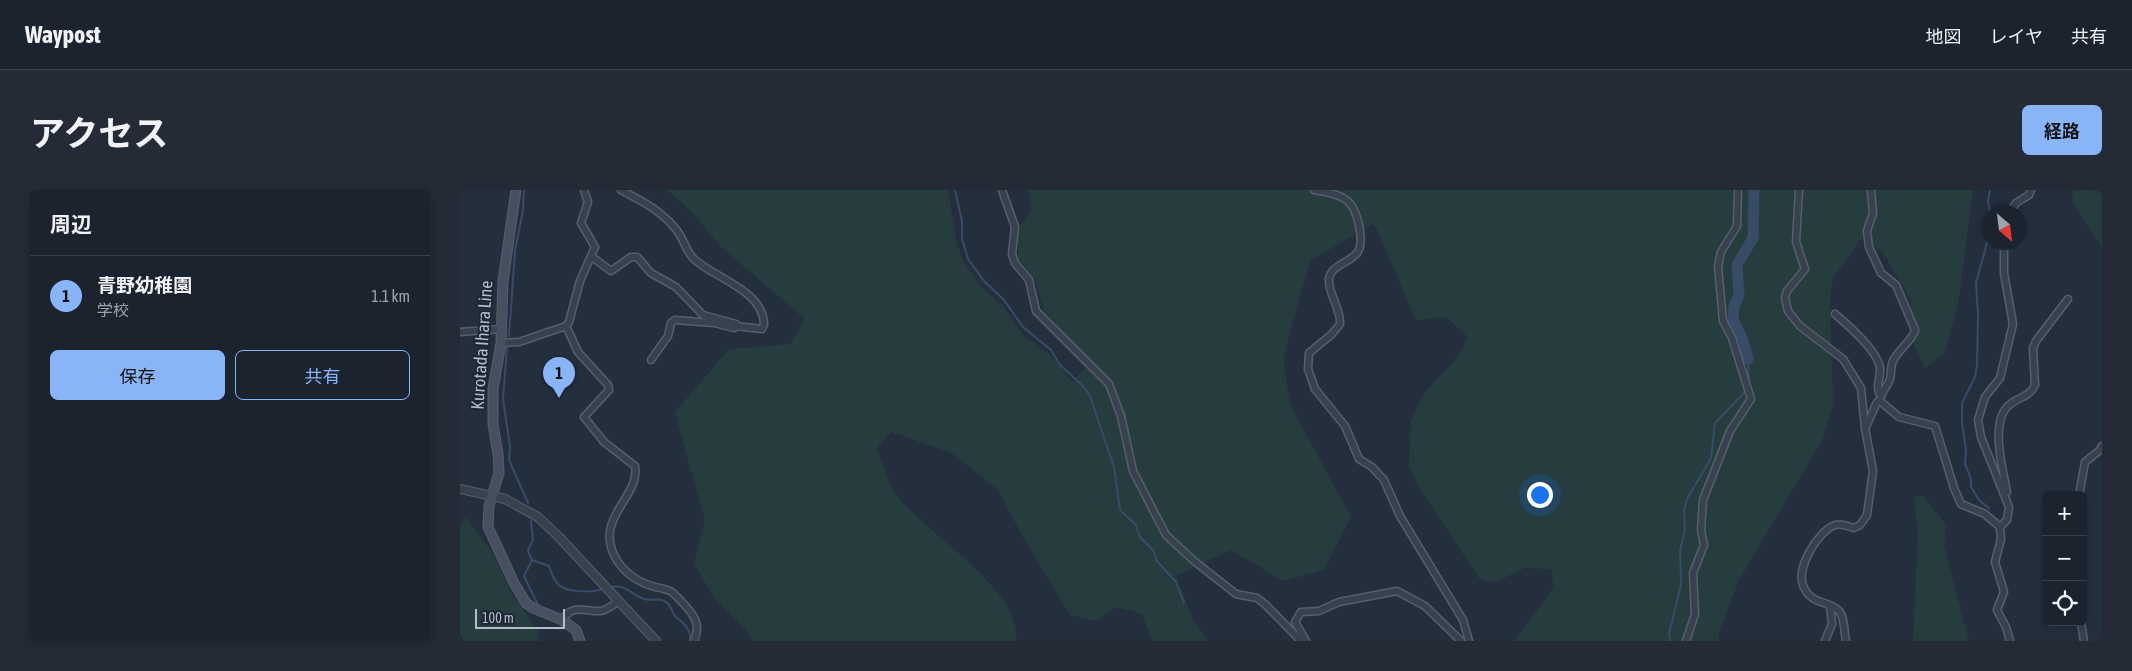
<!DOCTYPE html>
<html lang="ja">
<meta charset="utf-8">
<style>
body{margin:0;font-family:"Asap Condensed","Noto Sans JP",sans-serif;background:#242b36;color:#f1f3f6}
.controls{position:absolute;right:15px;bottom:15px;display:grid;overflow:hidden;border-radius:8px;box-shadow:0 2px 8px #0003}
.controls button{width:45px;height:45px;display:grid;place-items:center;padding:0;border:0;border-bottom:1px solid #39404a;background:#1b232e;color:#f1f3f6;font:25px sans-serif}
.compass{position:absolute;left:1522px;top:15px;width:45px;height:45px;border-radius:50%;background:#1b232e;box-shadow:0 2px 8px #0003;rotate:152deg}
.scale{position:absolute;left:15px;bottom:12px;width:90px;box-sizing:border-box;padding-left:5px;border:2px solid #b4bcc9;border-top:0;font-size:14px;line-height:18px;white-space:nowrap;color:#b4bcc9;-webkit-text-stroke:4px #1d2633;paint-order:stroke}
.you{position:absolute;left:1079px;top:304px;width:18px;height:18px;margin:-12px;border:4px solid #fff;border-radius:50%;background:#1a73e8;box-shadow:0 0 0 8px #1a73e833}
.badge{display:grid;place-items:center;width:32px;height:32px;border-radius:50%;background:#8ab4f8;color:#111;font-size:16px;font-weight:700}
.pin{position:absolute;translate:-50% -41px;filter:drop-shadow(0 1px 2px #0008)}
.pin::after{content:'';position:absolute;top:26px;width:18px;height:15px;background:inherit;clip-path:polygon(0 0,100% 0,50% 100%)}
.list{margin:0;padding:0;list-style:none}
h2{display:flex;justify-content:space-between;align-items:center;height:65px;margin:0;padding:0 20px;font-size:21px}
h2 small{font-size:16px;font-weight:400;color:#a0a4aa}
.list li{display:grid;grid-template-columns:32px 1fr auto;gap:15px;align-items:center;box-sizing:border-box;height:80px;padding:0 20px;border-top:1px solid #39404a}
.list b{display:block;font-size:19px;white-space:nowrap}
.list p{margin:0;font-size:16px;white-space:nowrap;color:#a0a4aa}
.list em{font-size:16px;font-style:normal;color:#a0a4aa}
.actions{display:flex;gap:10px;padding:15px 20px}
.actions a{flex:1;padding:11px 0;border:1px solid #8ab4f8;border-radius:8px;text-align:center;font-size:18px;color:#8ab4f8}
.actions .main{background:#8ab4f8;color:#111}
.icon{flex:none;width:28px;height:28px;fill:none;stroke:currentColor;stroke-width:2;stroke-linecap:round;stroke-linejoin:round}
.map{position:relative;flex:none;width:1642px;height:451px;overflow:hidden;border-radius:8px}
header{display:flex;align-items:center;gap:30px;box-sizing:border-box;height:70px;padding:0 25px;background:#1b232e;border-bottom:1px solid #39404a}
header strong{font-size:24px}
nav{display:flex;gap:28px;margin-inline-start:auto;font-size:18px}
.intro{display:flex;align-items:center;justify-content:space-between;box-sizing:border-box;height:120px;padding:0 30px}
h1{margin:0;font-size:35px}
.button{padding:12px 22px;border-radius:8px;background:#8ab4f8;color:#111;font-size:18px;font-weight:700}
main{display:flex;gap:30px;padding:0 30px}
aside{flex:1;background:#1b232e;border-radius:8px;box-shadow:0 2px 8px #0003}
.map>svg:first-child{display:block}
.green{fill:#263c3f}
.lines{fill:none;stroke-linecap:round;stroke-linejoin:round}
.stream{stroke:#394c67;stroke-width:2}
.river{stroke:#394c67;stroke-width:11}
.minor-casing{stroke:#565f6c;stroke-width:9}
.tertiary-casing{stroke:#565f6c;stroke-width:10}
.secondary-casing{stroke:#565f6c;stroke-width:11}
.minor{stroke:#38414e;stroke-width:6}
.tertiary{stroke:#38414e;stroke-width:8}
.secondary{stroke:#465061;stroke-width:9}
.labels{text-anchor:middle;stroke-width:4;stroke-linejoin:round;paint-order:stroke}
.street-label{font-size:18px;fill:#b4bcc9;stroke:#1d2633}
</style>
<header>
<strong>Waypost</strong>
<nav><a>地図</a><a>レイヤ</a><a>共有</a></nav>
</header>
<div class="intro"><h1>アクセス</h1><a class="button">経路</a></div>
<main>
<aside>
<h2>周辺<small></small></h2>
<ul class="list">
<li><span class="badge">1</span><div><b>青野幼稚園</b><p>学校</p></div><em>1.1 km</em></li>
</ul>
<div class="actions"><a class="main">保存</a><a>共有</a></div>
</aside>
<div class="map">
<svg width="1642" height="451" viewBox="0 0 1642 451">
<rect width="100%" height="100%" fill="#242f3e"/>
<g class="green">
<path d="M207 0H488L497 54 504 72 521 97 543 116 563 145 589 164 613 192 630 172 584 121 575 90 558 69V39L572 19 568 0H1513L1498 115 1484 164 1465 178 1454 156 1450 108 1422 61 1402 48 1373 88 1370 109 1373 215 1362 251 1279 390 1261 437 1258 451H1054L1094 398 1091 379 1064 378 1034 393 1019 388 958 296 949 275 951 230 964 203 998 167 1008 147 986 127 956 130 914 33 850 71 823 168 830 214 891 327 864 380 823 391 771 360 716 386 734 432 749 451H692L682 424 656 417 636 431 610 425 562 345 538 300 492 263 431 242 417 258C423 273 428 295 438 307 468 345 563 400 556 451H292L288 442 255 409 234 374 245 331 215 222 269 159 330 154 345 129 261 57 232 22Z"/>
<polygon points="1613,0 1642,0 1642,58 1612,11"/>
<polygon points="1463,306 1486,335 1484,355 1509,451 1453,451 1458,342 1454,307"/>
<polygon points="6,327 34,365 50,400 78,441 79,451 0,451 0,337"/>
</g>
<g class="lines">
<g class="stream">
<polyline points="495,0 502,31 502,49 508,69 524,91 544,110 563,137 591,160 600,175 623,196 630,206 654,277 660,320 676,335 680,347 693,360 697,371 716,392 724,413"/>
<polyline points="1530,22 1528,11 1530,0"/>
<polyline points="49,146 55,61 63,20 64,0"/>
<polyline points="47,158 43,209 50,257 49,270 68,313"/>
<polyline points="1288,169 1289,192"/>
<polyline points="1529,318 1519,310 1511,297 1511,289 1505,274 1506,260 1502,233 1502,213 1515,187 1517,176 1518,125 1516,93 1530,42"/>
<polyline points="71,331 73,349 68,361 72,370 64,386 78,415"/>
<path d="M72 370 89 376C91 382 94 390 98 394 106 403 130 402 141 400"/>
<path d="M152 397C165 394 173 405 184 409 190 411 198 408 204 411 211 413 211 421 215 426 223 433 232 439 230 451"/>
<polyline points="1210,451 1209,444 1221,395 1220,361 1225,340 1224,321 1227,309 1251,268 1255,233 1283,204 1286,198"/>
</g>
<polyline class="river" points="1288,169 1283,150 1273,130 1274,117 1279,105 1277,75 1293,48 1294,0"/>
<defs>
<g id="minor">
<path d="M161 0C180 10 200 20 214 37 223 46 225 60 234 69 254 88 303 100 304 134L302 139 275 136"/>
<polyline points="542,0 555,37 552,64 555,73 569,90 576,121 649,194 661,226 673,281 706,345 734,371 776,404 797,408 806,415 841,451"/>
<path d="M854 0C884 5 895 8 900 41 901 48 902 57 897 63 889 73 871 75 869 89 868 104 881 118 880 134L872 144 849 163 848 179 855 199 885 236 899 269 912 277 924 290 940 326 1003 430 1009 451"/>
<path d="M1339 0 1336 52 1345 79 1327 101 1325 108 1328 121 1340 136 1383 169 1401 198 1405 238 1413 281 1407 325 1400 335 1394 338C1388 336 1381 333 1375 335 1358 341 1336 378 1343 395 1351 416 1367 409 1379 421 1385 428 1384 443 1386 451"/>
<path d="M1411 0 1413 23 1407 41 1409 57 1421 83 1436 95 1455 140C1454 148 1439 160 1434 169 1430 175 1432 182 1430 189 1427 197 1421 202 1420 211"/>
<polyline points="1550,22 1556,13 1569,5 1571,0"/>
<polyline points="132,67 151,81 171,67 177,67 191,83 216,97 243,125 276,134 274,138 254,133 215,130 211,133 208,146 191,170"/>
<path d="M1375 124C1389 136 1417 160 1420 178 1421 187 1415 196 1420 205"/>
<path d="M106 136 118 162 148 195 149 200 124 227 144 252 175 276C181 308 130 329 158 372 167 385 180 393 195 397 200 398 206 399 210 401 214 403 218 408 221 411 233 424 242 433 234 451"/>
<polyline points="0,142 42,139"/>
<polyline points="41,153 59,152 106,136 109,132 120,91 135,57 121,33 128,12 124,0"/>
<polyline points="1406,237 1417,212 1420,211 1439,227 1475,236 1494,298 1501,314 1525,324 1540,337 1541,349 1535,372 1544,402 1537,420 1546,437 1550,451"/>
<path d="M1547 302C1543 281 1530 233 1548 216 1556 208 1570 207 1575 195L1573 158 1576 151 1608 109"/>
<polyline points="1619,305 1625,272 1640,260 1642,256"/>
<polyline points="1540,337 1547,330 1549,317 1521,247 1518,230 1525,207 1540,188 1553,134 1544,83 1544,52"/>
<path d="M102 430C113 413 125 422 141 421 147 420 154 414 159 411"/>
<polyline points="1621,432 1624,451"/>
<polyline points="846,451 835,432 841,422 859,421 879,412 937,401 965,416 1001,451"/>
<polyline points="1226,451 1235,424 1233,383 1244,355 1241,340 1243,310 1270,241 1291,209 1272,148 1263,131 1258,76 1261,62 1277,36 1278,0"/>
<polyline points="1365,451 1372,434 1370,416"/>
</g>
<polyline id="tertiary" points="0,299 45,309 78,327 98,346 196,451"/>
<polyline id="secondary" points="56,0 43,91 41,153 33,199 33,234 38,264 39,283 29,316 28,337 54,393 66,413 73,418 102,430 116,440 120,451"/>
</defs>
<use href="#minor" class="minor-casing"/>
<use href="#tertiary" class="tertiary-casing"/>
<use href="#secondary" class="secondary-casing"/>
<use href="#minor" class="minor"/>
<use href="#tertiary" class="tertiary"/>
<use href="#secondary" class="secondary"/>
</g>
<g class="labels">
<g class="street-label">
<text transform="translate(22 155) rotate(-86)" y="6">Kurotada Ihara Line</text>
</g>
</g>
</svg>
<div class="controls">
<button>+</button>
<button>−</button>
<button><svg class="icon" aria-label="locate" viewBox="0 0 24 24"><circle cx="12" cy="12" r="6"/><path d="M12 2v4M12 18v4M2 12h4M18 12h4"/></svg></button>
</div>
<svg class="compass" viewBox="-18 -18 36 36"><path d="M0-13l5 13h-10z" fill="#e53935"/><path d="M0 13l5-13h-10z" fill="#a0a4aa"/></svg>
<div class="scale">100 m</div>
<div class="you"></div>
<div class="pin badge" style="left:99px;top:208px">1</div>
</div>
</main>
